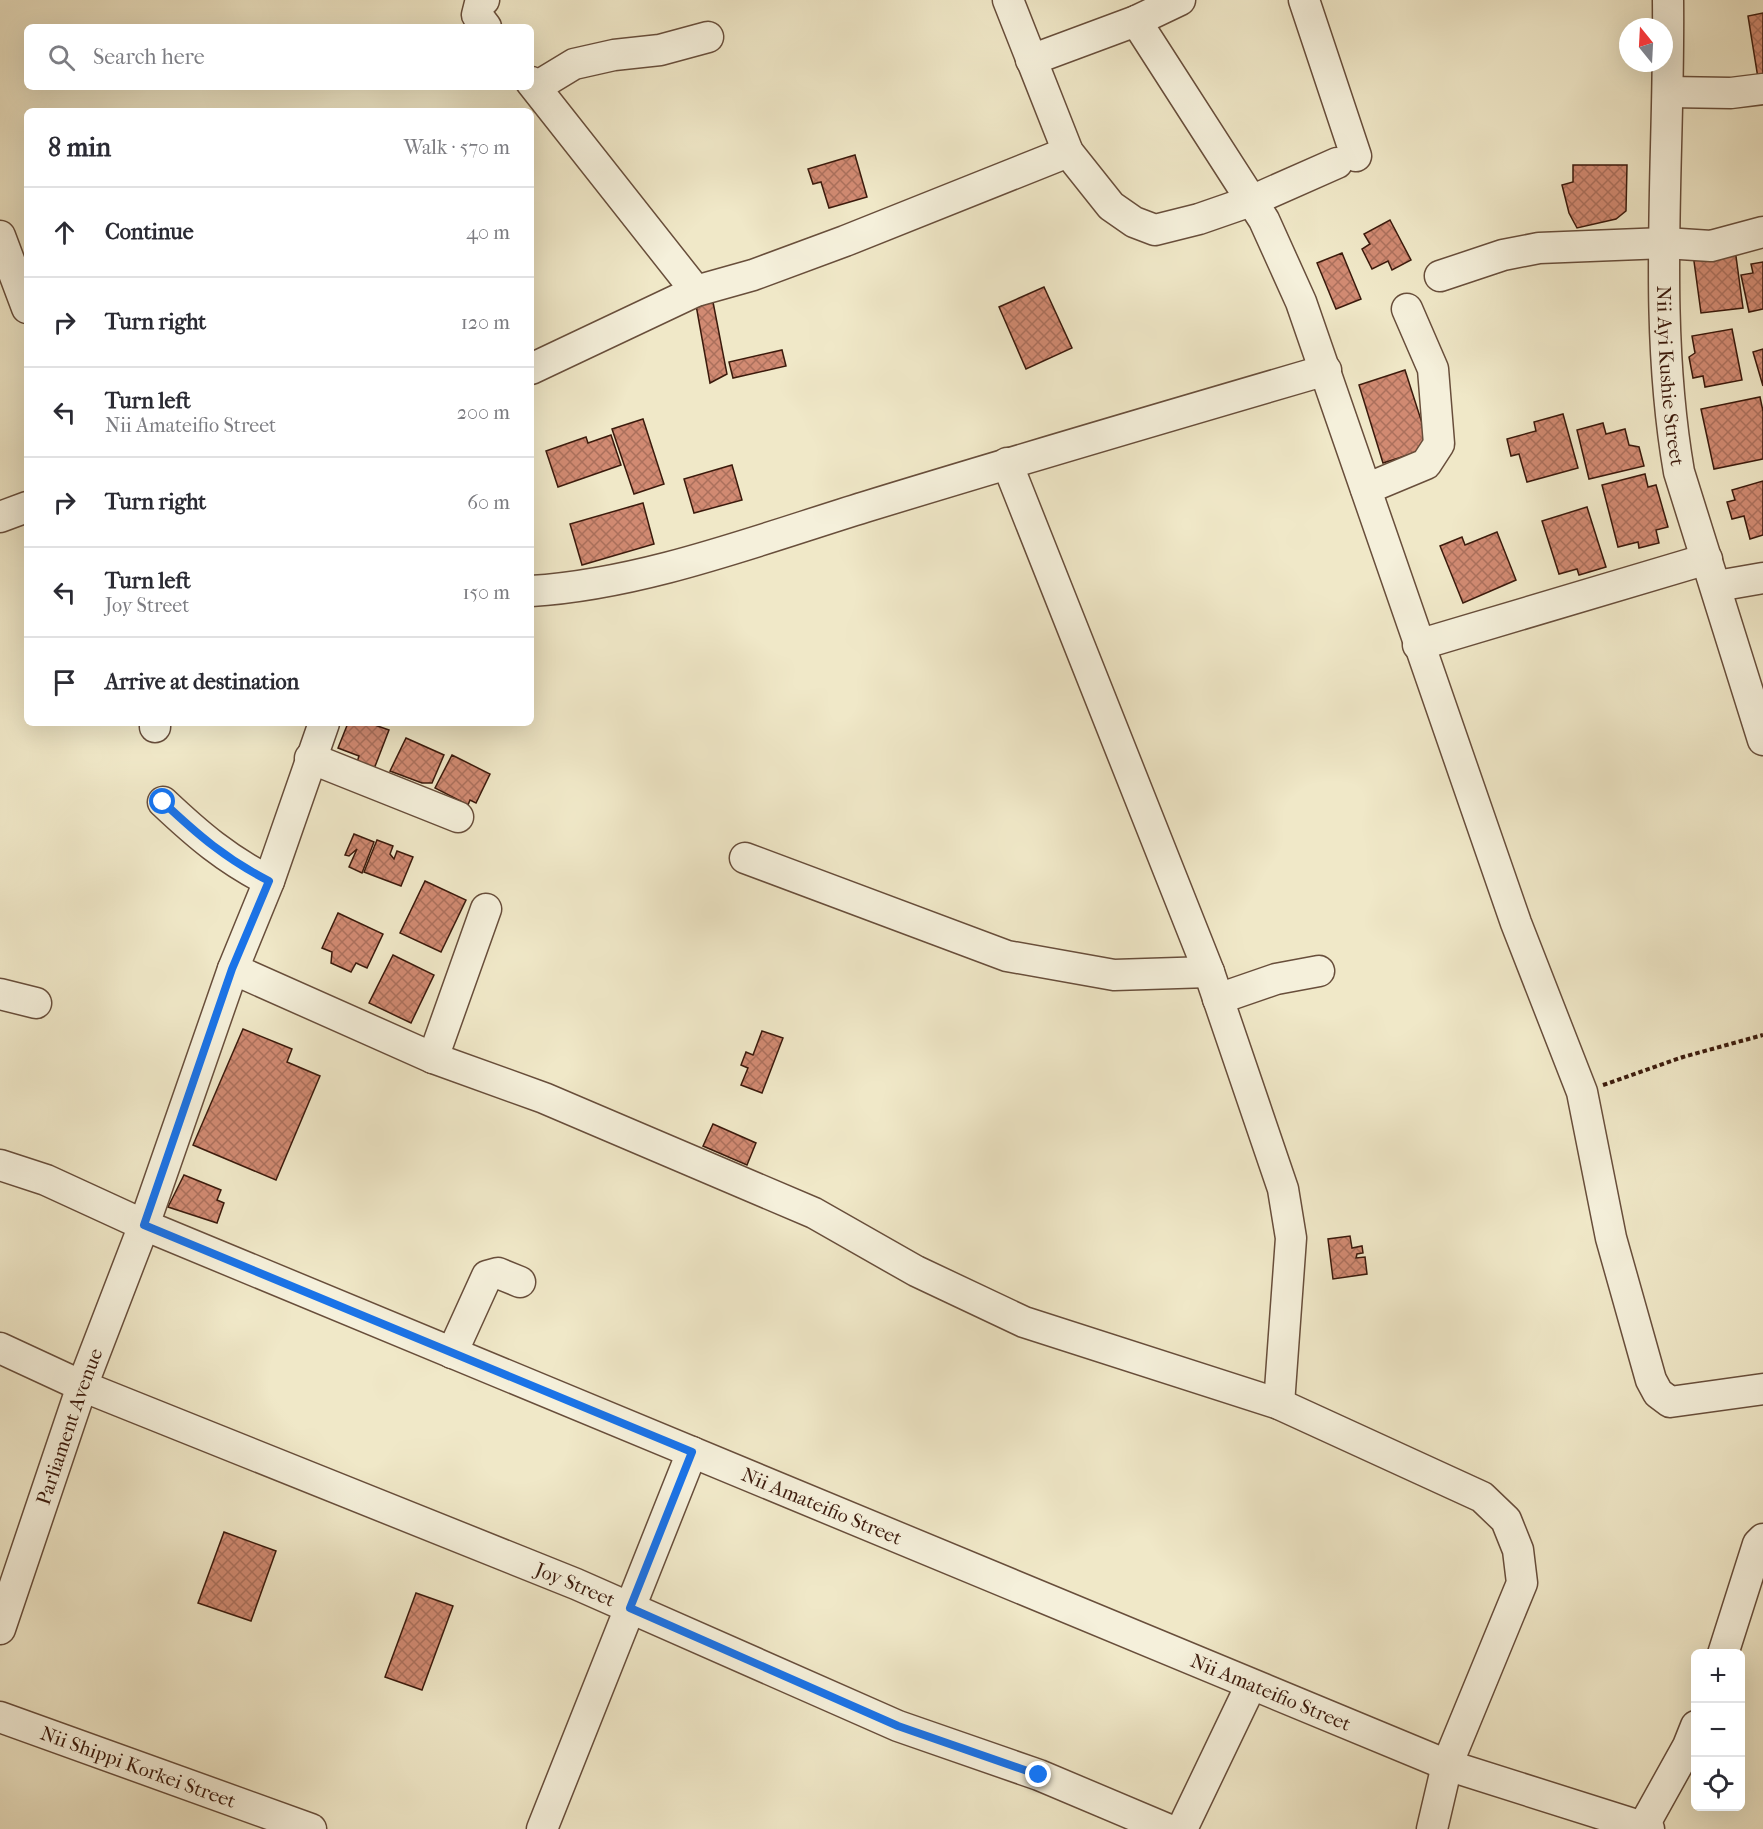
<!DOCTYPE html>
<meta charset="utf-8">
<style>
body{margin:0;font-family:"IM FELL French Canon",serif;background:#f7f7f7;color:#2b2b33}
.controls{position:absolute;right:18px;bottom:18px;display:grid;overflow:hidden;border-radius:9px;box-shadow:0 6px 24px #0002}
.controls button{width:54px;height:54px;display:grid;place-items:center;padding:0;border:0;border-bottom:2px solid #e1e1e2;background:#fff;color:#2b2b33;font:30px sans-serif}
.compass{position:absolute;left:1619px;top:18px;width:54px;height:54px;border-radius:50%;background:#fff;box-shadow:0 6px 24px #0002;rotate:342deg}
.stop{position:absolute;width:18px;height:18px;margin:-14px;border:4px solid #1a73e8;border-radius:50%;background:#fff}
.stop.end{background:#1a73e8;border-color:#fff;box-shadow:0 2px 6px #0008}
.list{margin:0;padding:0;list-style:none}
h2{display:flex;justify-content:space-between;align-items:center;height:78px;margin:0;padding:0 24px;font-size:26px}
h2 small{font-size:20px;font-weight:400;color:#7c7c81}
.list li{display:grid;grid-template-columns:39px 1fr auto;gap:18px;align-items:center;box-sizing:border-box;height:90px;padding:0 24px;border-top:2px solid #e1e1e2}
.list b{display:block;font-size:22px;white-space:nowrap}
.list p{margin:0;font-size:20px;white-space:nowrap;color:#7c7c81}
.list em{font-size:20px;font-style:normal;color:#7c7c81}
.icon{flex:none;width:33px;height:33px;fill:none;stroke:currentColor;stroke-width:2;stroke-linecap:round;stroke-linejoin:round}
.map{position:relative;flex:none;width:1763px;height:1829px;overflow:hidden}
.search{position:absolute;background:#fff;box-shadow:0 6px 24px #0002;left:24px;top:24px;width:510px;height:66px;display:flex;align-items:center;gap:15px;box-sizing:border-box;padding:0 21px;border-radius:9px;color:#7c7c81;font-size:22px}
.panel{position:absolute;background:#fff;box-shadow:0 6px 24px #0002;left:24px;top:108px;width:510px;height:618px;border-radius:9px}
.map>svg:first-child{display:block}
.building{fill:url(#building-cross-hatch);stroke:#3b1a0c;stroke-width:1.5}
.lines{fill:none;stroke-linecap:round;stroke-linejoin:round}
.minor-casing{stroke:#684e3b;stroke-width:33}
.path{stroke:#3b1a0c;stroke-width:4;stroke-dasharray:4.5 3;stroke-linecap:butt}
.minor{stroke:#f5f0db;stroke-width:30}
.route{stroke:#1a73e8;stroke-width:8}
.labels{text-anchor:middle;stroke-width:4.5;stroke-linejoin:round;paint-order:stroke}
.street-label{font-size:20px;fill:#3b1a0c;stroke:#f5f0db}
</style>
<div class="map">
<svg width="1763" height="1829" viewBox="0 0 1763 1829">
<defs>
<pattern id="building-cross-hatch" width="8" height="8" patternUnits="userSpaceOnUse" patternTransform="scale(1.5)"><rect width="8" height="8" fill="#d18a72"/><path d="M0 0l8 8M0 8l8-8" fill="none" stroke="#ab705c"/></pattern>
</defs>
<rect width="100%" height="100%" fill="#f0e8c8"/>
<filter id="stains"><feTurbulence type="fractalNoise" baseFrequency=".00333" numOctaves="4"/><feColorMatrix values="0 0 0 0 .2 0 0 0 0 .09 0 0 0 0 .02 0 0 0 .5 -.17"/></filter>
<radialGradient id="worn" r=".72"><stop offset=".6" stop-color="#630" stop-opacity="0"/><stop offset="1" stop-color="#630" stop-opacity=".3"/></radialGradient>
<g class="building">
<polygon points="1763,13 1763,77 1758,78 1748,16"/>
<polygon points="855,155 867,197 829,208 821,182 813,184 808,169"/>
<polygon points="1573,165 1627,165 1626,211 1616,219 1577,228 1569,213 1562,185 1573,182"/>
<polygon points="1390,220 1411,260 1392,270 1388,261 1372,269 1362,249 1370,244 1364,234"/>
<polygon points="1735,249 1743,308 1701,313 1693,254"/>
<polygon points="1342,253 1361,299 1336,309 1317,263"/>
<polygon points="1763,262 1763,309 1749,312 1741,275 1753,273 1751,264"/>
<polygon points="1044,287 1072,348 1026,369 999,307"/>
<polygon points="713,302 727,374 710,383 696,305"/>
<polygon points="1732,329 1742,380 1705,387 1703,376 1693,378 1689,357 1695,353 1692,336"/>
<polygon points="1763,349 1763,386 1753,352"/>
<polygon points="782,350 786,366 733,378 729,362"/>
<polygon points="1405,370 1430,448 1383,463 1359,385"/>
<polygon points="1760,397 1763,411 1763,459 1714,469 1701,409"/>
<polygon points="1563,414 1578,468 1527,482 1519,454 1511,456 1507,439 1536,431 1534,422"/>
<polygon points="643,419 664,484 634,494 612,429"/>
<polygon points="1603,423 1606,434 1625,429 1629,445 1639,447 1644,466 1589,479 1577,430"/>
<polygon points="611,435 621,465 558,487 546,451 586,437 588,443"/>
<polygon points="732,465 742,500 694,513 684,479"/>
<polygon points="1645,474 1648,487 1656,485 1668,527 1656,530 1659,543 1639,548 1638,542 1618,547 1602,485"/>
<polygon points="1763,481 1763,535 1750,539 1744,516 1732,519 1727,502 1735,500 1732,490"/>
<polygon points="643,503 654,544 582,565 570,524"/>
<polygon points="1587,507 1606,567 1579,575 1577,569 1559,574 1542,521"/>
<polygon points="1497,532 1516,580 1463,603 1440,546 1462,537 1465,545"/>
<polygon points="348,723 369,723 389,730 374,769 357,762 359,756 338,748"/>
<polygon points="406,738 444,755 432,783 422,783 390,771"/>
<polygon points="452,755 490,774 476,803 470,800 468,805 435,788"/>
<polygon points="354,834 374,842 362,873 349,867 357,849 349,856 345,855"/>
<polygon points="377,840 393,846 390,854 394,859 397,851 413,857 401,886 364,872"/>
<polygon points="425,881 466,900 441,952 400,933"/>
<polygon points="338,913 383,934 367,968 356,963 351,972 331,963 332,952 322,948"/>
<polygon points="393,955 434,975 411,1023 369,1003"/>
<polygon points="243,1029 292,1049 287,1062 320,1076 276,1180 193,1145"/>
<polygon points="762,1031 783,1038 762,1093 741,1085 748,1068 741,1065 746,1052 753,1055"/>
<polygon points="713,1124 756,1143 747,1165 703,1146"/>
<polygon points="184,1175 221,1190 217,1200 224,1203 217,1223 168,1207"/>
<polygon points="1350,1236 1352,1248 1362,1246 1363,1253 1357,1254 1356,1258 1365,1257 1367,1274 1333,1279 1328,1239"/>
<polygon points="224,1532 276,1551 251,1621 198,1603"/>
<polygon points="416,1593 453,1606 422,1690 385,1677"/>
</g>
<g class="lines">
<defs>
<g id="minor">
<polyline points="484,0 480,3 477,15 486,27"/>
<polyline points="1008,0 1068,152 1111,206 1134,222 1155,230 1199,219 1251,201 1337,163"/>
<polyline points="1304,0 1356,156"/>
<path id="s1" d="M1668 0C1670 156 1652 317 1679 472L1763 740"/>
<polyline points="1136,21 1264,220 1301,302 1516,923 1582,1092 1611,1238 1651,1380 1658,1393 1670,1402 1763,1389"/>
<polyline points="1031,60 1136,21 1180,0"/>
<polyline points="531,82 696,291"/>
<polyline points="536,87 574,64 614,55 660,50 708,37"/>
<polyline points="1669,92 1731,93 1763,89"/>
<polyline points="0,236 27,308"/>
<polyline points="1440,276 1503,255 1539,248 1665,243 1711,246 1763,232"/>
<polyline points="531,369 696,291 753,275 845,241 1068,152"/>
<polyline points="1007,463 1209,972 1283,1189 1291,1238 1279,1404"/>
<polyline points="1366,489 1426,464 1439,444 1433,369 1407,309"/>
<polyline points="0,517 27,507"/>
<polyline points="1717,586 1763,578"/>
<path d="M531 591C643 584 758 540 865 507 1018 460 1172 415 1326 370"/>
<polyline points="1418,645 1707,559"/>
<polyline points="155,723 155,727"/>
<polyline points="310,758 458,817"/>
<path d="M163 802C198 835 226 859 269 881"/>
<polyline points="745,858 1007,956 1114,975 1209,972"/>
<polyline points="233,969 433,1058 544,1098 814,1213 916,1271 1024,1322 1279,1404 1482,1497 1506,1520 1518,1550 1522,1583 1447,1765 1432,1829"/>
<polyline points="0,994 36,1003"/>
<polyline points="1218,999 1276,979 1319,971"/>
<polyline points="433,1058 486,909"/>
<path id="s2" d="M0 1165 46 1180 144 1225 1447 1765 1649 1829"/>
<path id="s3" d="M0 1348 82 1386 576 1584 898 1726 1039 1775 1167 1829"/>
<polyline points="452,1353 487,1276 498,1273 520,1282"/>
<path id="s4" d="M0 1629 82 1386 144 1225 233 969 269 881 324 723"/>
<polyline points="1723,1654 1758,1544 1763,1539"/>
<path id="s5" d="M0 1717 311 1829"/>
<polyline points="1643,1827 1688,1746 1696,1726"/>
<polyline points="542,1829 692,1452"/>
<polyline points="1182,1829 1251,1685"/>
</g>
</defs>
<use href="#minor" class="minor-casing"/>
<polyline class="path" points="1603,1085 1683,1057 1763,1035"/>
<use href="#minor" class="minor"/>
</g>
<g class="lines">
<path class="route" d="M163 802C198 835 226 859 269 881L232 969 144 1225 692 1452 630 1608 898 1726 1039 1775"/>
</g>
<g class="labels">
<g class="street-label">
<text dy="7" stroke="none"><textPath href="#s1" startOffset="376">Nii Ayi Kushie Street</textPath></text>
<text dy="7" stroke="none"><textPath href="#s4" startOffset="214">Parliament Avenue</textPath></text>
<text dy="7" stroke="none"><textPath href="#s2" startOffset="890">Nii Amateifio Street</textPath></text>
<text dy="7" stroke="none"><textPath href="#s3" startOffset="622">Joy Street</textPath></text>
<text dy="7" stroke="none"><textPath href="#s2" startOffset="1376">Nii Amateifio Street</textPath></text>
<text dy="7" stroke="none"><textPath href="#s5" startOffset="147">Nii Shippi Korkei Street</textPath></text>
</g>
</g>
<rect width="100%" height="100%" filter="url(#stains)"/>
<rect width="100%" height="100%" fill="url(#worn)"/>
</svg>
<div class="controls">
<button>+</button>
<button>−</button>
<button><svg class="icon" aria-label="locate" viewBox="0 0 24 24"><circle cx="12" cy="12" r="6"/><path d="M12 2v4M12 18v4M2 12h4M18 12h4"/></svg></button>
</div>
<svg class="compass" viewBox="-18 -18 36 36"><path d="M0-13l5 13h-10z" fill="#e53935"/><path d="M0 13l5-13h-10z" fill="#7c7c81"/></svg>
<div class="stop" style="left:163px;top:802px"></div>
<div class="stop end" style="left:1039px;top:1775px"></div>
<div class="search"><svg class="icon" aria-label="search" viewBox="0 0 24 24"><circle cx="10" cy="10" r="6"/><path d="M15 15l6 6"/></svg>Search here</div>
<section class="panel">
<h2>8 min<small>Walk · 570 m</small></h2>
<ul class="list">
<li><svg class="icon" aria-label="ahead" viewBox="0 0 24 24"><path d="M12 20V5M6 11l6-6 6 6"/></svg><div><b>Continue</b></div><em>40 m</em></li>
<li><svg class="icon" aria-label="right" viewBox="0 0 24 24"><path d="M7 20v-9h11M14 6l5 5-5 5"/></svg><div><b>Turn right</b></div><em>120 m</em></li>
<li><svg class="icon" aria-label="left" viewBox="0 0 24 24"><path d="M17 20v-9H6M10 6l-5 5 5 5"/></svg><div><b>Turn left</b><p>Nii Amateifio Street</p></div><em>200 m</em></li>
<li><svg class="icon" aria-label="right" viewBox="0 0 24 24"><path d="M7 20v-9h11M14 6l5 5-5 5"/></svg><div><b>Turn right</b></div><em>60 m</em></li>
<li><svg class="icon" aria-label="left" viewBox="0 0 24 24"><path d="M17 20v-9H6M10 6l-5 5 5 5"/></svg><div><b>Turn left</b><p>Joy Street</p></div><em>150 m</em></li>
<li><svg class="icon" aria-label="arrive" viewBox="0 0 24 24"><path d="M6 21V4h12l-3 4 3 4H6"/></svg><div><b>Arrive at destination</b></div></li>
</ul>
</section>
</div>
